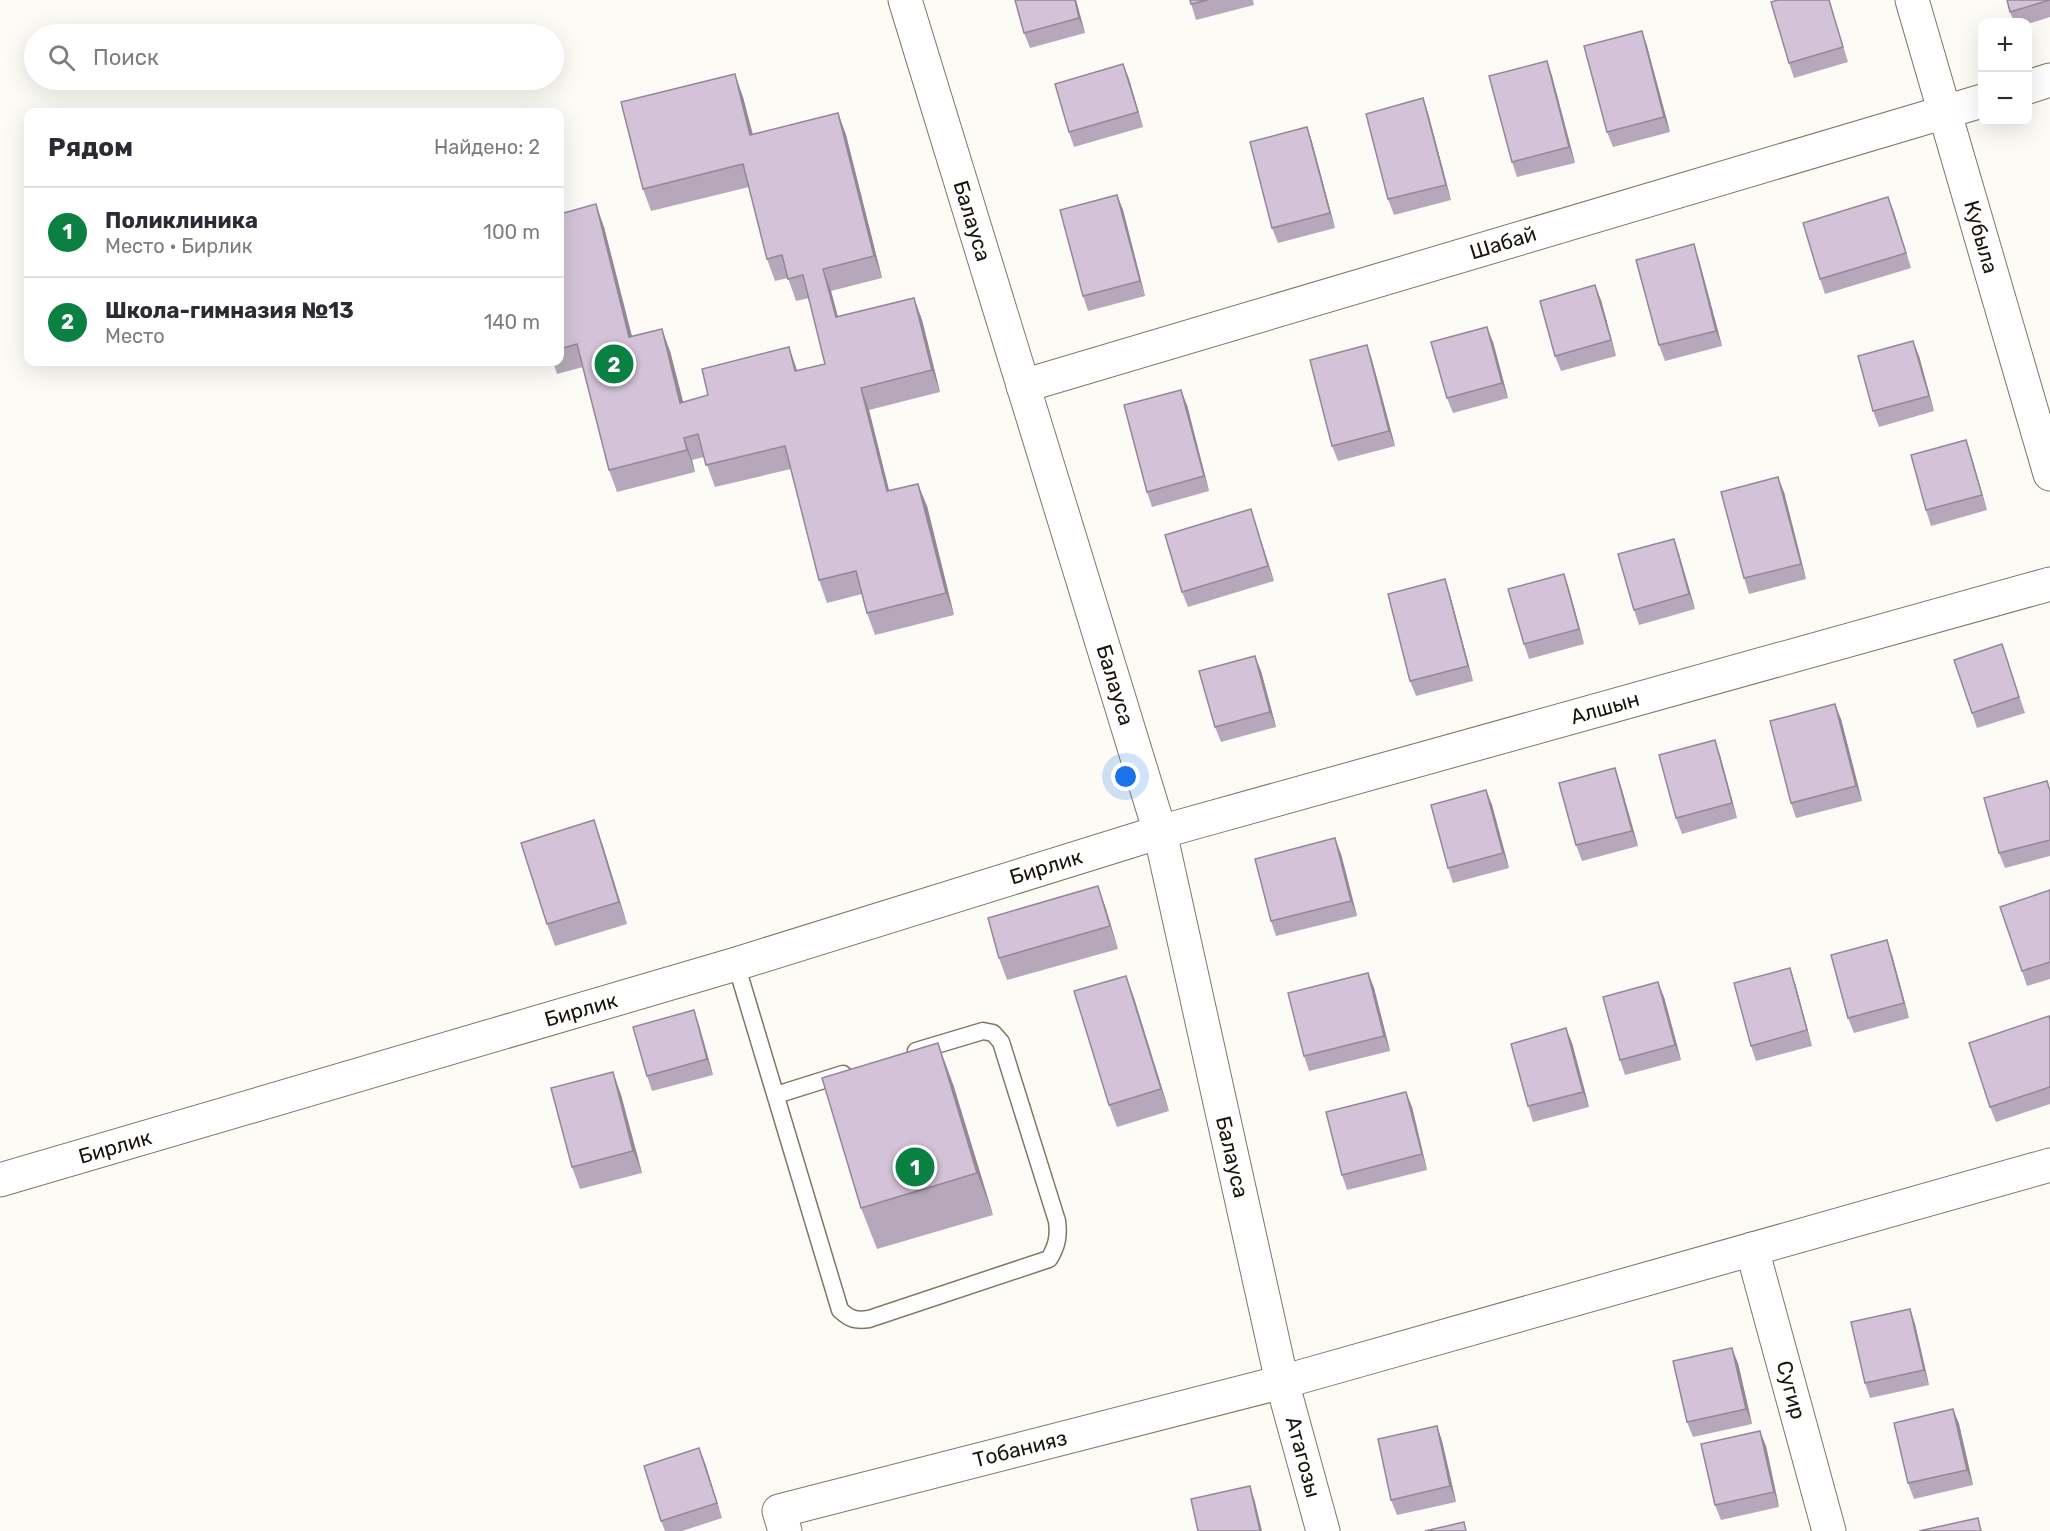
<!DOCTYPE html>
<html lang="ru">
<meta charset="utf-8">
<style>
body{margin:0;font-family:Rubik,sans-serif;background:#f2f2f3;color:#2b2b33}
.controls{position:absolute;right:18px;top:18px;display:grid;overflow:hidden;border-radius:12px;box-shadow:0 6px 24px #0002}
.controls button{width:54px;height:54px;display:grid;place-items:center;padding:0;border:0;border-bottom:2px solid #e1e1e2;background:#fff;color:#2b2b33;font:30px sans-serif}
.you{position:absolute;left:1126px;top:777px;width:21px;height:21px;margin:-15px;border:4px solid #fff;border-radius:50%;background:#1a73e8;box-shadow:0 0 0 9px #1a73e833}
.badge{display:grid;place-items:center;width:39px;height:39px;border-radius:50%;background:#0b8043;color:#fff;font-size:20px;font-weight:700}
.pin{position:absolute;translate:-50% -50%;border:3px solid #fff;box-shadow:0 2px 6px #0006}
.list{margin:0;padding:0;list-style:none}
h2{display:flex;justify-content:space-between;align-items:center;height:78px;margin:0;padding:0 24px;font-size:26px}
h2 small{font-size:20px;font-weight:400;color:#7c7c81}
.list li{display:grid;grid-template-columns:39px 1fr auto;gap:18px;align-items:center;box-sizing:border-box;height:90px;padding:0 24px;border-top:2px solid #e1e1e2}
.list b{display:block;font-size:22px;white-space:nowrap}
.list p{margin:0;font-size:20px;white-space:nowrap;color:#7c7c81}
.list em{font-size:20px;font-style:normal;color:#7c7c81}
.icon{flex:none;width:33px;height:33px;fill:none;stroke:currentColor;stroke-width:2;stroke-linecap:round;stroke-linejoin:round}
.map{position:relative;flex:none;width:2050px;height:1531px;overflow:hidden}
.search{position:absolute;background:#fff;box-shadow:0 6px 24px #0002;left:24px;top:24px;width:540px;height:66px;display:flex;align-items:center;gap:15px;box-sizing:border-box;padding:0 21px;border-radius:33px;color:#7c7c81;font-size:22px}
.panel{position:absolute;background:#fff;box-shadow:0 6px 24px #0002;left:24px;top:108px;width:540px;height:258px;border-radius:12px}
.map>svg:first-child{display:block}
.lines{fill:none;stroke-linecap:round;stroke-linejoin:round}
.lane-casing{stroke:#827661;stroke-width:19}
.street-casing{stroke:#827661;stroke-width:35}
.lane{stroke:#fff;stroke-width:16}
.street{stroke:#fff;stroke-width:33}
.wall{fill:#b6a8ba}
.shaded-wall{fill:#948897}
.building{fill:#d4c3d8;stroke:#948897;stroke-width:1.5}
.labels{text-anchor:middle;stroke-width:4.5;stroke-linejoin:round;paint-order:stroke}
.street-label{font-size:21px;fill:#19140c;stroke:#fff}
</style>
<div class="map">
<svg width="2050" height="1531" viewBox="0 0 2050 1531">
<rect width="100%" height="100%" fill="#fdfbf6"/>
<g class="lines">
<defs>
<g id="lane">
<path d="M736 964 840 1310C850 1319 855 1321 869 1319L1049 1259C1057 1246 1059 1236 1057 1221L1001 1042 993 1033 983 1031 916 1051"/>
<polyline points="776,1095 843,1074"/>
</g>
<g id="street">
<polyline points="905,0 1160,832 1282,1382 1323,1531"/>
<polyline points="1912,0 2050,474"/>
<polyline points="2028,87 2050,80"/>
<polyline points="1023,386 1982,101"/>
<polyline points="0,1180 736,964 1160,832 2050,584"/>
<polyline points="1752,1249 1829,1531"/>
<polyline points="785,1531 779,1511 1282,1382 2050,1165"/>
</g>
</defs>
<use href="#lane" class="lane-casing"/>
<use href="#street" class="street-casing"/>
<use href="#lane" class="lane"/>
<use href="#street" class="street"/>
</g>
<g class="wall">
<polygon points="1076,0 1085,33 1030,48 1024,33"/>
<polygon points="1190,0 1253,0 1254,5 1196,20"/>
<polygon points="1778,0 1829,0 1848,62 1794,78 1789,63"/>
<polygon points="2050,0 2050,17 2028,24 2028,22 2014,22 2010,12"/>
<polygon points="1642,31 1647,46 1670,132 1613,147 1607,132"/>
<polygon points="1547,61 1552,76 1575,163 1517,177 1512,162"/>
<polygon points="1123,64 1129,79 1143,127 1074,147 1069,132"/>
<polygon points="743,97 753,134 838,113 846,135 882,278 831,291 838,317 914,298 922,320 940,392 869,410 889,491 927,506 954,615 875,635 867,613 862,594 827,603 819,580 791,469 715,487 704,457 692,460 695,472 617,492 609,470 583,367 557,374 553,362 560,362 560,214 604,227 632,337 670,351 683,402 825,364 809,298 796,301 788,278 775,281 767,259 749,187 651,211 643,189"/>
<polygon points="1423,98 1428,113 1451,200 1394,215 1388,199"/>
<polygon points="1307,127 1312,142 1335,228 1278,243 1272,228"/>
<polygon points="1117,195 1123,210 1145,296 1088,311 1083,296"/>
<polygon points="1888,197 1911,268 1825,294 1820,279"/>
<polygon points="1699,260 1722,346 1665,361 1659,345"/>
<polygon points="1601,300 1616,356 1561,371 1555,356"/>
<polygon points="1913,341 1919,356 1934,411 1879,427 1873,411"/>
<polygon points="1493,342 1508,398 1453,413 1447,398"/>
<polygon points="1367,345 1372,360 1395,446 1338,461 1332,446"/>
<polygon points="1187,405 1209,491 1152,507 1147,492"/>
<polygon points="1966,440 1971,455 1987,510 1931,526 1926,510"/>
<polygon points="1784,492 1806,579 1749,594 1744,578"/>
<polygon points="1256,525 1274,581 1188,607 1182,592"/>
<polygon points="1674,539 1679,554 1695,609 1639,625 1634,610"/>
<polygon points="1564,574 1569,589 1584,644 1529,659 1524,644"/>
<polygon points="1450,595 1473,681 1416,696 1410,681"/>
<polygon points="2002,644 2025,713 1977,728 1954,660"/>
<polygon points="1261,671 1276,727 1221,742 1215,727"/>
<polygon points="1841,719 1862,801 1796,818 1791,803"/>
<polygon points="1720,755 1737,818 1682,834 1676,818"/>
<polygon points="1615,768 1620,783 1638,846 1582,861 1576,845"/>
<polygon points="2047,781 2050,789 2050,856 2005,868 1999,853"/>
<polygon points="1486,790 1492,805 1509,868 1453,883 1448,868"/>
<polygon points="602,843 627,924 555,946 547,924"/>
<polygon points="1341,854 1357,916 1276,936 1271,921"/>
<polygon points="1098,886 1106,909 1118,949 1007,980 999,958"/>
<polygon points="2050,890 2050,979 2027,986 2022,971"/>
<polygon points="1892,955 1909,1018 1854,1033 1848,1018"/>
<polygon points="1368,973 1374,988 1390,1051 1309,1071 1304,1056"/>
<polygon points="1126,976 1134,998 1169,1111 1117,1127 1109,1105"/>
<polygon points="1795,983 1812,1046 1756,1061 1751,1046"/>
<polygon points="1664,997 1681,1060 1625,1075 1620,1060"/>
<polygon points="2050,1020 2050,1104 1996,1122 1990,1107"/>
<polygon points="699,1025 713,1075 652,1091 647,1076"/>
<polygon points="1572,1043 1589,1107 1533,1122 1528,1106"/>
<polygon points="613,1072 621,1095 642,1173 580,1189 572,1167"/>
<polygon points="953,1084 993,1215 877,1249 861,1208"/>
<polygon points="1412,1107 1427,1170 1347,1190 1342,1175"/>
<polygon points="1910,1309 1915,1324 1929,1385 1870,1398 1865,1383"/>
<polygon points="1738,1363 1752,1424 1693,1437 1687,1422"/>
<polygon points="1953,1409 1959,1424 1973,1485 1914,1499 1908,1483"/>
<polygon points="1437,1426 1442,1441 1456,1502 1397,1515 1391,1500"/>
<polygon points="1766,1446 1779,1507 1721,1520 1715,1505"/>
<polygon points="705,1463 722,1518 682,1531 665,1531 661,1521"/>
</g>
<g class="shaded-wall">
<polygon points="1075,0 1076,0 1085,33 1079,18"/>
<polygon points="1642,31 1647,46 1670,132 1664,117"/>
<polygon points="1547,61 1552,76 1575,163 1569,147"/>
<polygon points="1123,64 1129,79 1143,127 1138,112"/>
<polygon points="735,74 743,97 758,157 750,135"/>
<polygon points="1423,98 1428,113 1451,200 1446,185"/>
<polygon points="838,113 846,135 882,278 874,256"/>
<polygon points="1307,127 1312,142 1335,228 1330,213"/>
<polygon points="1117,195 1123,210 1145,296 1140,281"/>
<polygon points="1888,197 1894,212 1911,268 1906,253"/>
<polygon points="596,204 604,227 638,360 629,337"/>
<polygon points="1694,244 1699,260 1722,346 1716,331"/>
<polygon points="823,269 831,291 844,340 836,317"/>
<polygon points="1595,285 1601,300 1616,356 1611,340"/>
<polygon points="914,298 922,320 940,392 932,370"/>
<polygon points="1487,327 1493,342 1508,398 1502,383"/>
<polygon points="662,329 670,351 689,425 680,403"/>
<polygon points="1913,341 1919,356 1934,411 1929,396"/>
<polygon points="1367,345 1372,360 1395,446 1389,431"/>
<polygon points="789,347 797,370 803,394 795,371"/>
<polygon points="861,388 869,410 895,514 887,491"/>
<polygon points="1181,390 1187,405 1209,491 1204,476"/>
<polygon points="684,438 692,460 695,472 687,450"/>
<polygon points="1966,440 1971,455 1987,510 1982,495"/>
<polygon points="1778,477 1784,492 1806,579 1801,564"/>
<polygon points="918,484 927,506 954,615 946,593"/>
<polygon points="1251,509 1256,525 1274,581 1268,566"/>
<polygon points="1674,539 1679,554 1695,609 1689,594"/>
<polygon points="1564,574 1569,589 1584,644 1579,629"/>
<polygon points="1445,579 1450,595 1473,681 1468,666"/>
<polygon points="1255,656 1261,671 1276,727 1270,712"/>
<polygon points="1835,704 1841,719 1862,801 1856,786"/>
<polygon points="1715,740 1720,755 1737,818 1732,803"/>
<polygon points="1615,768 1620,783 1638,846 1632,831"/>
<polygon points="1486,790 1492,805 1509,868 1503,853"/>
<polygon points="594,820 602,843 627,924 619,902"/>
<polygon points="1335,838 1341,854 1357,916 1351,901"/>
<polygon points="1098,886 1106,909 1118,949 1110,926"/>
<polygon points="1887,940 1892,955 1909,1018 1904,1003"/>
<polygon points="1790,968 1795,983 1812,1046 1807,1030"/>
<polygon points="1368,973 1374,988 1390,1051 1384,1036"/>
<polygon points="1126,976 1134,998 1169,1111 1161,1089"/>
<polygon points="1658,982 1664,997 1681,1060 1675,1045"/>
<polygon points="694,1010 699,1025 713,1075 707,1059"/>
<polygon points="1566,1028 1572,1043 1589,1107 1583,1092"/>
<polygon points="938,1043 953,1084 993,1215 977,1173"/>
<polygon points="613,1072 621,1095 642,1173 633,1151"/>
<polygon points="1406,1092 1412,1107 1427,1170 1422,1154"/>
<polygon points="1910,1309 1915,1324 1929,1385 1924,1370"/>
<polygon points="1732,1348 1738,1363 1752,1424 1746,1409"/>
<polygon points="1953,1409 1959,1424 1973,1485 1967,1470"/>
<polygon points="1437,1426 1442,1441 1456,1502 1450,1486"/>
<polygon points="1760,1431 1766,1446 1779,1507 1774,1492"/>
<polygon points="699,1448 705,1463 722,1518 717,1503"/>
<polygon points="1250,1486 1255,1502 1262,1531 1260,1531"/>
</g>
<g class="building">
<polygon points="1015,0 1075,0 1079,18 1024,33"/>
<polygon points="1190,0 1208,0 1191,4"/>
<polygon points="1778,0 1829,0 1843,47 1789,63 1771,2"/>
<polygon points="2007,0 2050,0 2010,12"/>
<polygon points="1642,31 1664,117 1607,132 1584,46"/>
<polygon points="1547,61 1569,147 1512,162 1489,76"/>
<polygon points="1123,64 1138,112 1069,132 1055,84"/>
<polygon points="735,74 750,135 838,113 874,256 823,269 836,317 914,298 932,370 861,388 887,491 918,484 946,593 867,613 856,571 819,580 785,446 706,465 698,434 684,438 687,450 609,470 577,344 560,349 560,214 596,204 629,337 662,329 680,403 708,395 702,369 789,347 795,371 825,364 803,275 788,279 782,255 767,259 743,164 643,189 621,102"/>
<polygon points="1423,98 1446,185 1388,199 1366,114"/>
<polygon points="1307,127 1330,213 1272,228 1250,142"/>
<polygon points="1117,195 1140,281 1083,296 1060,210"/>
<polygon points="1888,197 1906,253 1820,279 1803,223"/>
<polygon points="1694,244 1716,331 1659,345 1636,260"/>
<polygon points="1595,285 1611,340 1555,356 1540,301"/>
<polygon points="1487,327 1502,383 1447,398 1431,342"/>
<polygon points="1913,341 1929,396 1873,411 1858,356"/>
<polygon points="1367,345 1389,431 1332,446 1310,360"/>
<polygon points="1181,390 1204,476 1147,492 1124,405"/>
<polygon points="1966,440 1982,495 1926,510 1911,455"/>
<polygon points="1778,477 1801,564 1744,578 1721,492"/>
<polygon points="1251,509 1268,566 1182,592 1165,535"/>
<polygon points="1674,539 1689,594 1634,610 1618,554"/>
<polygon points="1564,574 1579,629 1524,644 1508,589"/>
<polygon points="1445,579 1468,666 1410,681 1388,594"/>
<polygon points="2002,644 2019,697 1972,713 1954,660"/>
<polygon points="1255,656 1270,712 1215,727 1199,671"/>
<polygon points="1835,704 1856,786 1791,803 1770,721"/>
<polygon points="1715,740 1732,803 1676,818 1659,755"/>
<polygon points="1615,768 1632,831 1576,845 1559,783"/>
<polygon points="2047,781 2050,791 2050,840 1999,853 1984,798"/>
<polygon points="1486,790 1503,853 1448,868 1431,805"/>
<polygon points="594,820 619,902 547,924 521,843"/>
<polygon points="1335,838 1351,901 1271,921 1255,859"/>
<polygon points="1098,886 1110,926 999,958 988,918"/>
<polygon points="2050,890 2050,962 2022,971 2000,907"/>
<polygon points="1887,940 1904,1003 1848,1018 1831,955"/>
<polygon points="1790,968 1807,1030 1751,1046 1734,983"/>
<polygon points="1368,973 1384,1036 1304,1056 1288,993"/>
<polygon points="1126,976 1161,1089 1109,1105 1074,991"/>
<polygon points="1658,982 1675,1045 1620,1060 1603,997"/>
<polygon points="694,1010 707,1059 647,1076 633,1027"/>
<polygon points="2049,1016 2050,1020 2050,1087 1990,1107 1969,1043"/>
<polygon points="1566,1028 1583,1092 1528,1106 1511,1044"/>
<polygon points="938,1043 977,1173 861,1208 822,1078"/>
<polygon points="613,1072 633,1151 572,1167 551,1088"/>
<polygon points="1406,1092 1422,1154 1342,1175 1326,1112"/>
<polygon points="1910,1309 1924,1370 1865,1383 1851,1322"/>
<polygon points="1732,1348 1746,1409 1687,1422 1673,1361"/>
<polygon points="1953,1409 1967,1470 1908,1483 1894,1423"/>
<polygon points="1437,1426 1450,1486 1391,1500 1378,1439"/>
<polygon points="1760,1431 1774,1492 1715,1505 1701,1444"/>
<polygon points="699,1448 717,1503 661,1521 644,1466"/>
<polygon points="1250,1486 1260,1531 1198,1531 1191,1499"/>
<polygon points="1978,1518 1981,1531 1919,1531"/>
<polygon points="1464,1522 1466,1531 1425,1531"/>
</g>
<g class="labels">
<g class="street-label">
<text transform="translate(972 221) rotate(73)" y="7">Балауса</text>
<text transform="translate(1981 237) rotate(74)" y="7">Кубыла</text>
<text transform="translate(1503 243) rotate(-17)" y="7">Шабай</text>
<text transform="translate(1115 685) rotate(73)" y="7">Балауса</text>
<text transform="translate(1605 708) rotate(-16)" y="7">Алшын</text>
<text transform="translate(1046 867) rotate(-17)" y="7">Бирлик</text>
<text transform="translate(581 1010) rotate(-16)" y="7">Бирлик</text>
<text transform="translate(115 1147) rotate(-16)" y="7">Бирлик</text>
<text transform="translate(1232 1157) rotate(77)" y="7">Балауса</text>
<text transform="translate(1791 1390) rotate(75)" y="7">Сугир</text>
<text transform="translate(1020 1449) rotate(-14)" y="7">Тобанияз</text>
<text transform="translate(1303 1457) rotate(75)" y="7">Атагозы</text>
</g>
</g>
</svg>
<div class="controls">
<button>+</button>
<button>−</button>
</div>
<div class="you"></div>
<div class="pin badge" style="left:915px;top:1167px">1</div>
<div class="pin badge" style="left:614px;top:364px">2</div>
<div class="search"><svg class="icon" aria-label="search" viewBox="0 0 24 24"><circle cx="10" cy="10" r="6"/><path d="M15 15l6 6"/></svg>Поиск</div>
<section class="panel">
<h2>Рядом<small>Найдено: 2</small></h2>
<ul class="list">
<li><span class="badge">1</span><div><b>Поликлиника</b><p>Место · Бирлик</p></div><em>100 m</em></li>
<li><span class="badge">2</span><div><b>Школа-гимназия №13</b><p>Место</p></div><em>140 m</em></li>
</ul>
</section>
</div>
